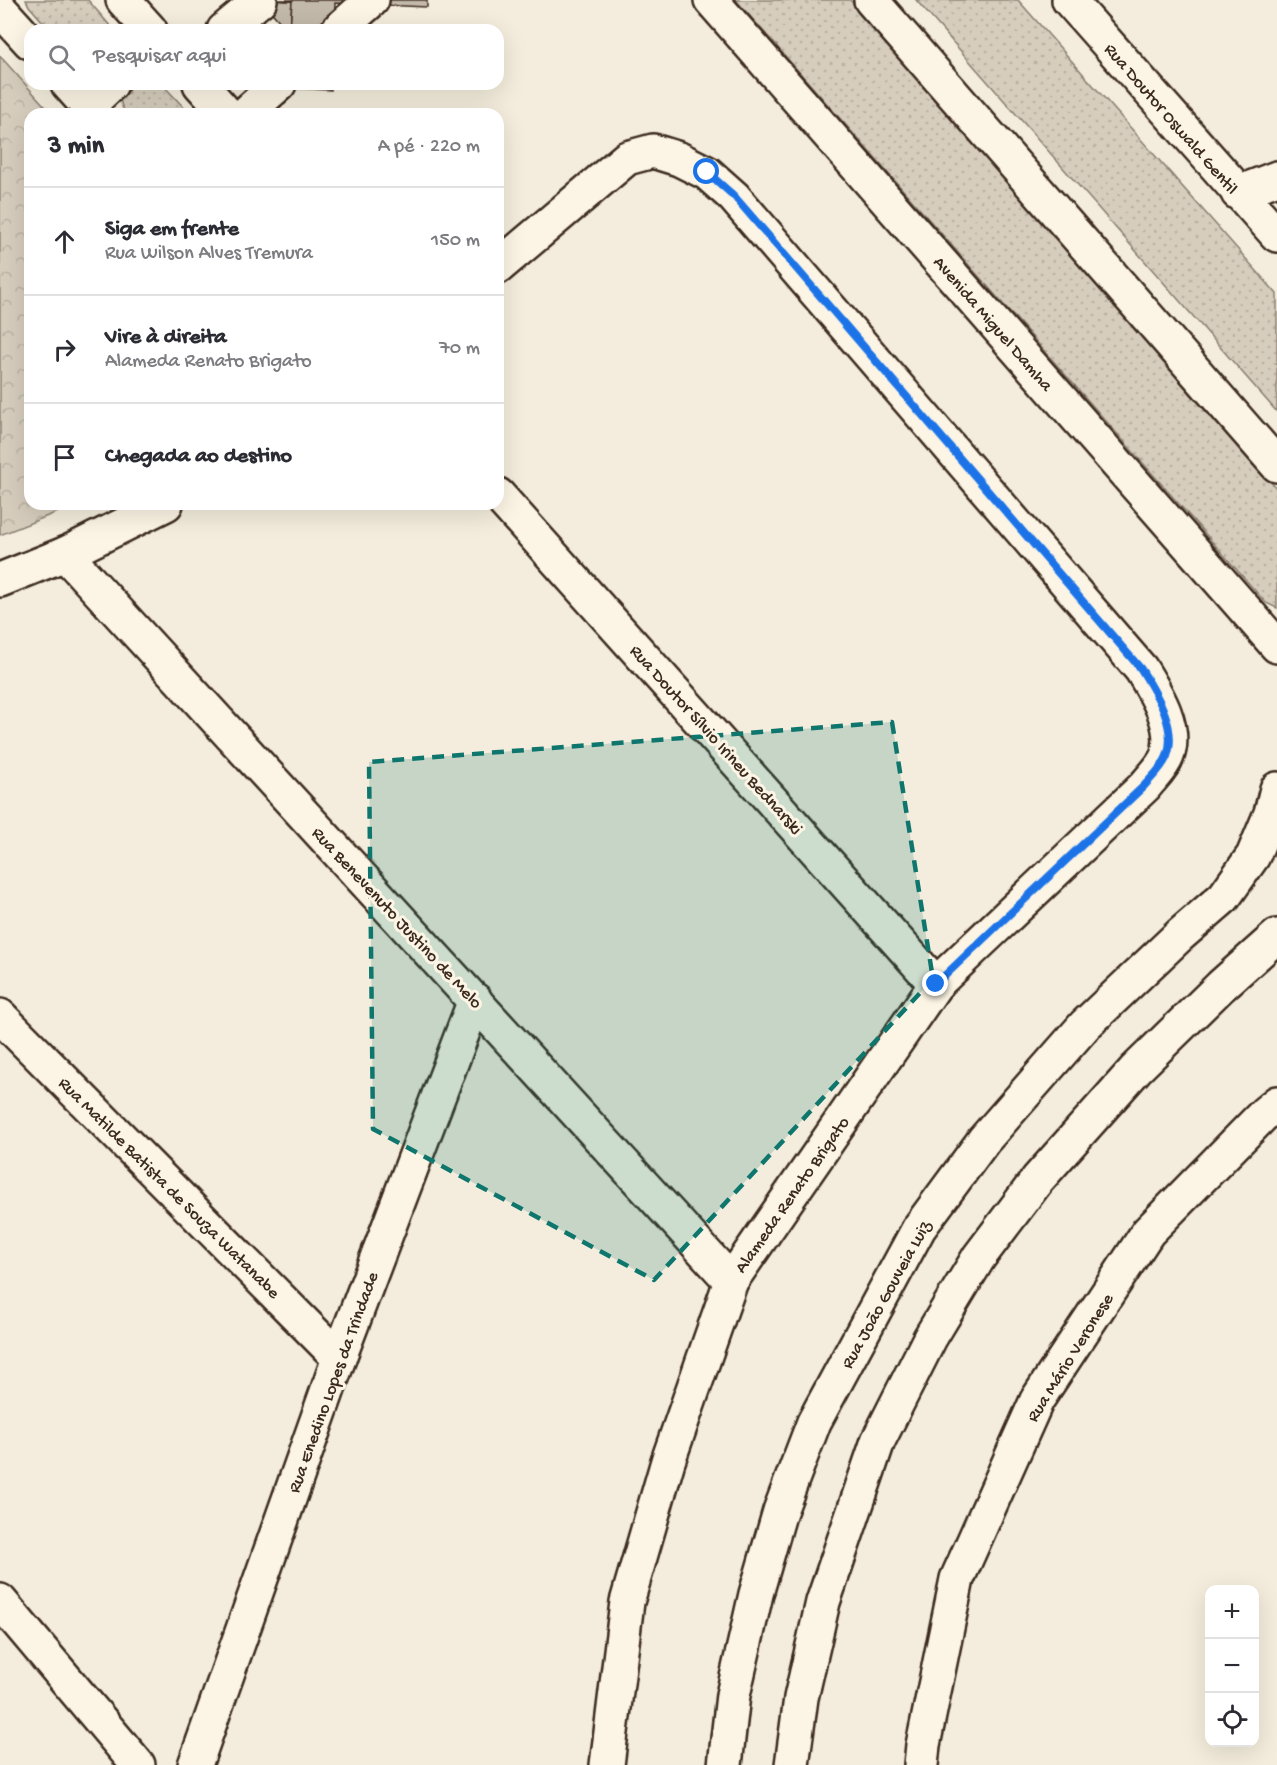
<!DOCTYPE html>
<html lang="pt">
<meta charset="utf-8">
<style>
body{margin:0;font-family:"Gochi Hand",sans-serif;background:#f7f7f7;color:#2b2b33}
.controls{position:absolute;right:18px;bottom:18px;display:grid;overflow:hidden;border-radius:12px;box-shadow:0 6px 24px #0002}
.controls button{width:54px;height:54px;display:grid;place-items:center;padding:0;border:0;border-bottom:2px solid #e1e1e2;background:#fff;color:#2b2b33;font:30px sans-serif}
.stop{position:absolute;width:18px;height:18px;margin:-14px;border:4px solid #1a73e8;border-radius:50%;background:#fff}
.stop.end{background:#1a73e8;border-color:#fff;box-shadow:0 2px 6px #0008}
.list{margin:0;padding:0;list-style:none}
h2{display:flex;justify-content:space-between;align-items:center;height:78px;margin:0;padding:0 24px;font-size:26px}
h2 small{font-size:20px;font-weight:400;color:#7c7c81}
.list li{display:grid;grid-template-columns:39px 1fr auto;gap:18px;align-items:center;box-sizing:border-box;height:108px;padding:0 24px;border-top:2px solid #e1e1e2}
.list b{display:block;font-size:22px;white-space:nowrap}
.list p{margin:0;font-size:20px;white-space:nowrap;color:#7c7c81}
.list em{font-size:20px;font-style:normal;color:#7c7c81}
.icon{flex:none;width:33px;height:33px;fill:none;stroke:currentColor;stroke-width:2;stroke-linecap:round;stroke-linejoin:round}
.map{position:relative;flex:none;width:1277px;height:1765px;overflow:hidden}
.search{position:absolute;background:#fff;box-shadow:0 6px 24px #0002;left:24px;top:24px;width:480px;height:66px;display:flex;align-items:center;gap:15px;box-sizing:border-box;padding:0 21px;border-radius:18px;color:#7c7c81;font-size:22px}
.panel{position:absolute;background:#fff;box-shadow:0 6px 24px #0002;left:24px;top:108px;width:480px;height:402px;border-radius:18px}
.map>svg:first-child{display:block}
.grass{fill:url(#grass-dots);stroke:#887c6e;stroke-width:1.5}
.park{fill:url(#park-crowns);stroke:#887c6e;stroke-width:1.5}
.building{fill:#c3b9aa;stroke:#3b2a1e;stroke-width:1.5}
.lines{fill:none;stroke-linecap:round;stroke-linejoin:round}
.minor-casing{stroke:#3b2a1e;stroke-width:38}
.major-casing{stroke:#3b2a1e;stroke-width:38}
.minor{stroke:#fcf5e5;stroke-width:33}
.major{stroke:#fcf5e5;stroke-width:33}
.route{stroke:#1a73e8;stroke-width:8}
.marked{fill:#0f766e;fill-opacity:0.2;stroke:#0f766e;stroke-width:4.5;stroke-dasharray:12 8;stroke-linejoin:round}
.labels{text-anchor:middle;stroke-width:6;stroke-linejoin:round;paint-order:stroke}
.street-label{font-size:18px;fill:#3b2a1e;stroke:#fcf5e5}
</style>
<div class="map">
<svg width="1277" height="1765" viewBox="0 0 1277 1765">
<defs>
<pattern id="grass-dots" width="8" height="8" patternUnits="userSpaceOnUse" patternTransform="scale(1.5)"><rect width="8" height="8" fill="#d6cdbd"/><path d="M2 2h.1M6 6h.1" fill="none" stroke="#b9b0a2" stroke-width="1.8" stroke-linecap="round"/></pattern>
<pattern id="park-crowns" width="20" height="18" patternUnits="userSpaceOnUse" patternTransform="scale(1.5)"><rect width="20" height="18" fill="#d6cdbd"/><path d="M2 6a3 3 0 1 1 6 0M12 15a3 3 0 1 1 6 0" fill="none" stroke="#b9b0a2"/></pattern>
</defs>
<rect width="100%" height="100%" fill="#f4eddd"/>
<filter id="ink" filterUnits="userSpaceOnUse"><feTurbulence type="fractalNoise" baseFrequency=".0167" numOctaves="2"/><feDisplacementMap in="SourceGraphic" scale="12" xChannelSelector="R" yChannelSelector="G"/><feConvolveMatrix kernelMatrix="1 2 1 2 8 2 1 2 1" color-interpolation-filters="sRGB"/></filter>
<g filter="url(#ink)">
<g class="grass">
<polygon points="26,0 88,0 111,27 112,30 50,30 29,6"/>
<polygon points="736,0 850,0 1277,489 1277,608 1266,603"/>
<polygon points="916,0 1018,0 1277,294 1277,412"/>
<path d="M125 84H162L190 114H127C118 104 119 95 125 84Z"/>
</g>
<polygon class="park" points="0,56 52,114 30,114 30,504 78,504 0,535"/>
<g class="building">
<polygon points="261,0 292,1 290,30 287,30"/>
<polygon points="273,0 427,0 427,7 335,3 334,30 290,30 292,1"/>
<polygon points="287,84 331,84 331,90 287,88"/>
</g>
<g class="lines">
<defs>
<g id="minor">
<polyline points="123,0 150,30"/>
<polyline points="1069,0 1277,235"/>
<polyline points="0,9 30,42"/>
<polyline points="224,30 260,0"/>
<polyline points="338,30 372,0"/>
<polyline points="68,84 95,114"/>
<polyline points="200,84 227,114"/>
<polyline points="88,106 111,84"/>
<polyline points="245,114 279,84"/>
<polyline points="1238,193 1277,178"/>
<path d="M498 267 627 158 653 151 679 159 707 173 734 197 1141 669C1155 692 1178 727 1167 756 1163 767 1152 777 1145 786L936 984 731 1281 668 1461 627 1602 607 1765"/>
<polyline points="498,495 936,984"/>
<polyline points="65,554 731,1281"/>
<polyline points="0,580 65,554 166,504"/>
<polyline points="0,1016 339,1358"/>
<polyline points="0,1601 138,1765"/>
<polyline points="195,1765 339,1358 475,1000"/>
<polyline points="725,1765 733,1695 756,1594 780,1511 814,1422 919,1228 984,1140 1085,1025 1180,935 1224,897 1253,856 1271,813 1277,789"/>
<polyline points="792,1765 801,1698 823,1602 878,1441 930,1338 979,1257 1038,1179 1136,1069 1221,986 1277,936"/>
<polyline points="921,1765 923,1745 957,1579 1037,1400 1148,1232 1265,1113 1277,1103"/>
</g>
<g id="major">
<polyline points="711,0 1277,646"/>
<polyline points="871,0 1277,465"/>
</g>
</defs>
<use href="#minor" class="minor-casing"/>
<use href="#major" class="major-casing"/>
<use href="#minor" class="minor"/>
<use href="#major" class="major"/>
</g>
</g>
<g class="lines" filter="url(#ink)">
<path class="route" d="M707 172 734 196 1141 669C1155 692 1178 727 1167 756 1163 767 1152 777 1144 786L936 984"/>
</g>
<path class="marked" d="M892 722 933 979 654 1280 373 1129 369 762Z"/>
<g class="labels">
<g class="street-label">
<text transform="translate(1172 118) rotate(49)" y="6">Rua Doutor Oswald Gentil</text>
<text transform="translate(994 323) rotate(49)" y="6">Avenida Miguel Damha</text>
<text transform="translate(717 739) rotate(48)" y="6">Rua Doutor Sílvio Irineu Bednarski</text>
<text transform="translate(398 917) rotate(47)" y="6">Rua Benevenuto Justino de Melo</text>
<text transform="translate(170 1187) rotate(45)" y="6">Rua Matilde Batista de Souza Watanabe</text>
<text transform="translate(791 1194) rotate(-55)" y="6">Alameda Renato Brigato</text>
<text transform="translate(885 1294) rotate(-61)" y="6">Rua João Gouveia Luiz</text>
<text transform="translate(1069 1357) rotate(-58)" y="6">Rua Mário Veronese</text>
<text transform="translate(332 1382) rotate(-70)" y="6">Rua Enedino Lopes da Trindade</text>
</g>
</g>
</svg>
<div class="controls">
<button>+</button>
<button>−</button>
<button><svg class="icon" aria-label="locate" viewBox="0 0 24 24"><circle cx="12" cy="12" r="6"/><path d="M12 2v4M12 18v4M2 12h4M18 12h4"/></svg></button>
</div>
<div class="stop" style="left:707px;top:172px"></div>
<div class="stop end" style="left:936px;top:984px"></div>
<div class="search"><svg class="icon" aria-label="search" viewBox="0 0 24 24"><circle cx="10" cy="10" r="6"/><path d="M15 15l6 6"/></svg>Pesquisar aqui</div>
<section class="panel">
<h2>3 min<small>A pé · 220 m</small></h2>
<ul class="list">
<li><svg class="icon" aria-label="ahead" viewBox="0 0 24 24"><path d="M12 20V5M6 11l6-6 6 6"/></svg><div><b>Siga em frente</b><p>Rua Wilson Alves Tremura</p></div><em>150 m</em></li>
<li><svg class="icon" aria-label="right" viewBox="0 0 24 24"><path d="M7 20v-9h11M14 6l5 5-5 5"/></svg><div><b>Vire à direita</b><p>Alameda Renato Brigato</p></div><em>70 m</em></li>
<li><svg class="icon" aria-label="arrive" viewBox="0 0 24 24"><path d="M6 21V4h12l-3 4 3 4H6"/></svg><div><b>Chegada ao destino</b></div></li>
</ul>
</section>
</div>
